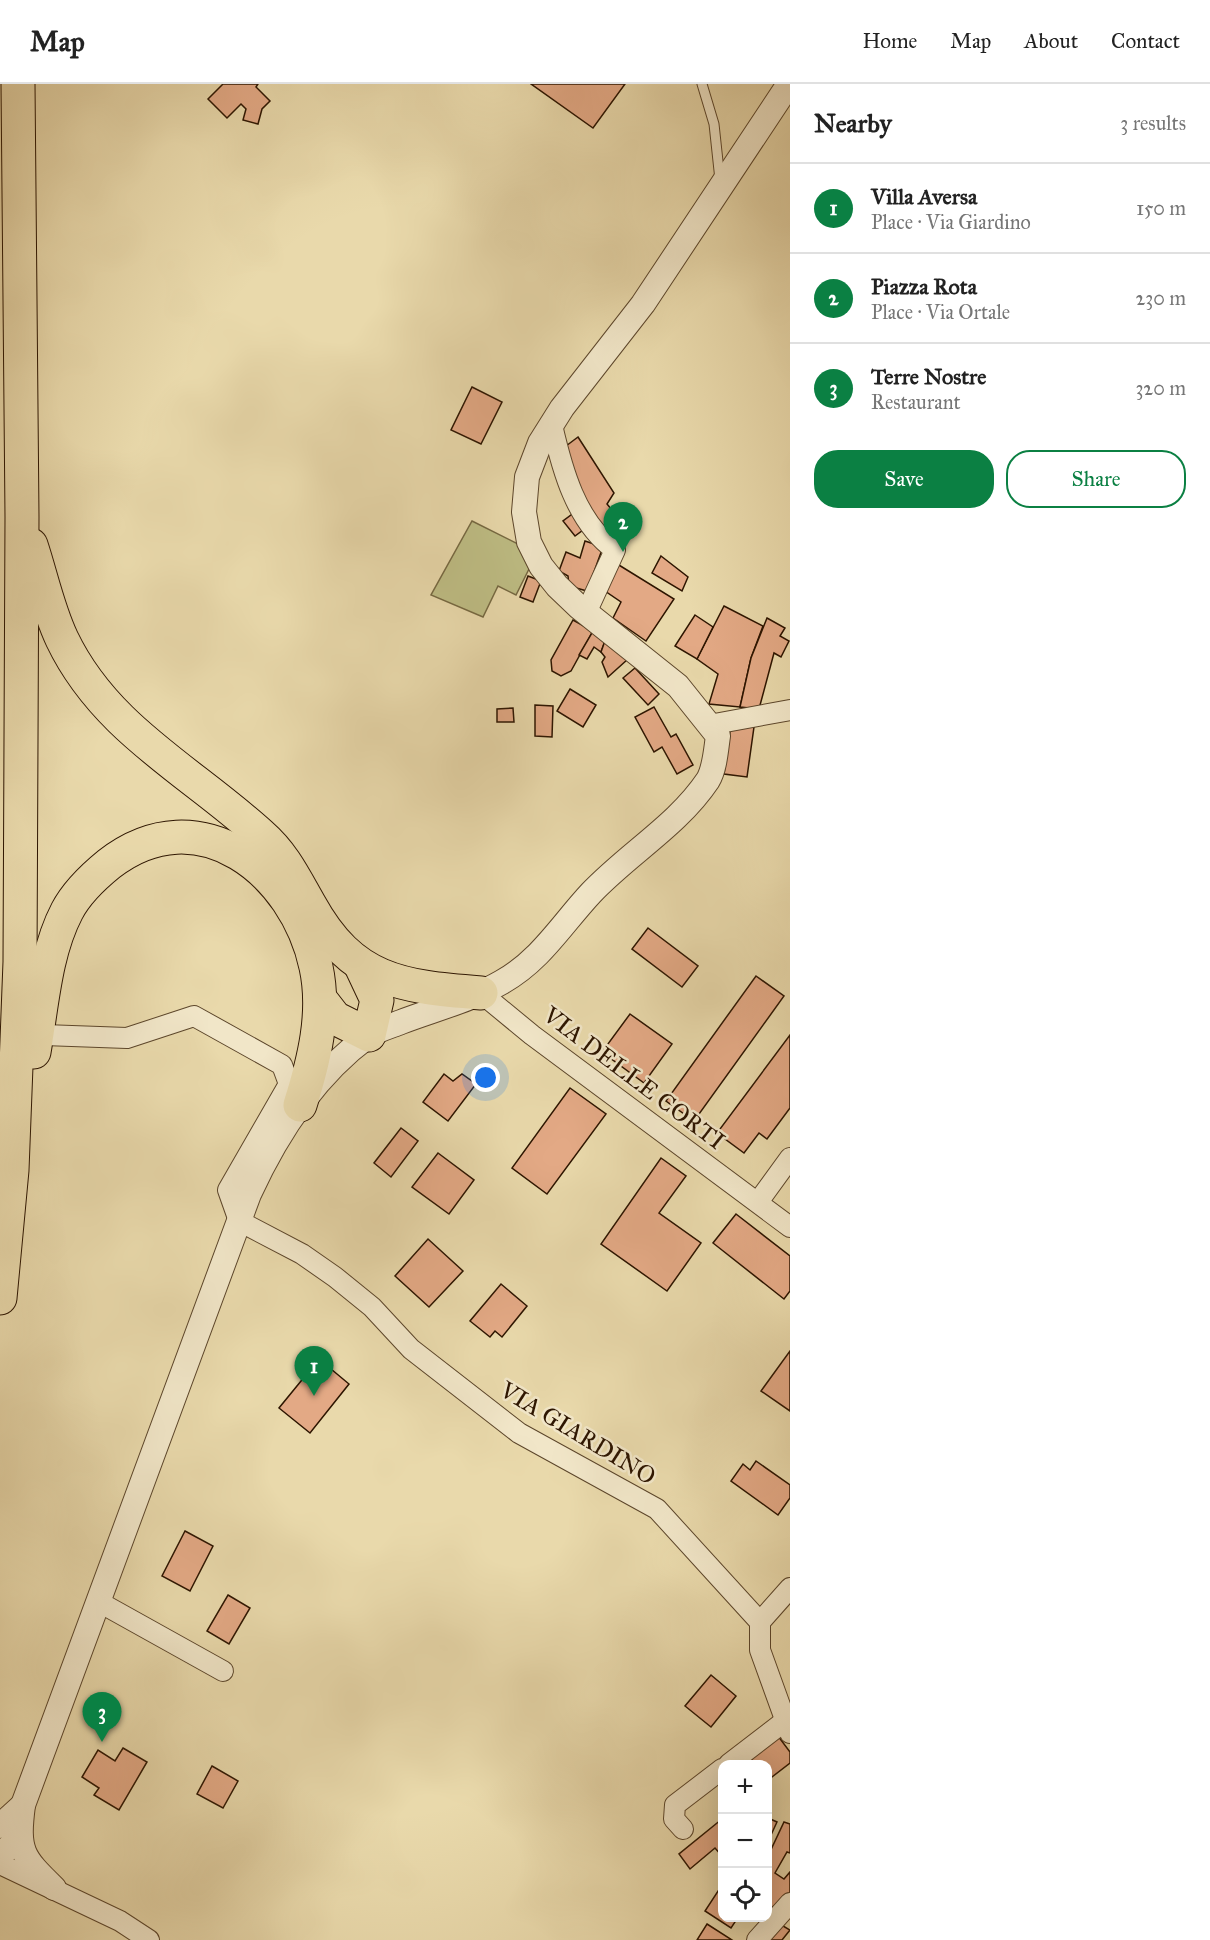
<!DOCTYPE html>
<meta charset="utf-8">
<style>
body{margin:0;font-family:"IM FELL Great Primer",serif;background:#f6f6f6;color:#222}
.controls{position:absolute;right:18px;bottom:18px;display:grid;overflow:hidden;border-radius:12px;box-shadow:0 6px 24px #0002}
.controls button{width:54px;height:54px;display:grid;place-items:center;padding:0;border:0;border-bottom:2px solid #e0e0e0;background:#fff;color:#222;font:30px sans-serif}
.you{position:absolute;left:486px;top:994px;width:21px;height:21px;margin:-15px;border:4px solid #fff;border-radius:50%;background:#1a73e8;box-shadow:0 0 0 9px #1a73e833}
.badge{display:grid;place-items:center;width:39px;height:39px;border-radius:50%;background:#0b8043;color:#fff;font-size:20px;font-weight:700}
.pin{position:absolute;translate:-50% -50px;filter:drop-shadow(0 2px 3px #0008)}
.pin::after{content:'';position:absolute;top:32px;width:21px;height:18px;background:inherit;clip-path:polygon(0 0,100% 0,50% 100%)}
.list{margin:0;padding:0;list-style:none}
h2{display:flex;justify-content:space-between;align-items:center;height:78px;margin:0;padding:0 24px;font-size:26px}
h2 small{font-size:20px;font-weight:400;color:#767676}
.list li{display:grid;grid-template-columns:39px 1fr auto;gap:18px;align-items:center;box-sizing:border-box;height:90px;padding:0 24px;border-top:2px solid #e0e0e0}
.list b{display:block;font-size:22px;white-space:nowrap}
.list p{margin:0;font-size:20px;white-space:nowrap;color:#767676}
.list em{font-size:20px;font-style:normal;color:#767676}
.actions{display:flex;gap:12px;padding:18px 24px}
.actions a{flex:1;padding:14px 0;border:2px solid #0b8043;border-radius:24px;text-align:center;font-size:21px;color:#0b8043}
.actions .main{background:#0b8043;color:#fff}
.icon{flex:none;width:33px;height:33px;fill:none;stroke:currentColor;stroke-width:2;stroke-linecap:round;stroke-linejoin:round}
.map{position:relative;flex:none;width:790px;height:1856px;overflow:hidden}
header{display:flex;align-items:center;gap:36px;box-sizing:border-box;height:84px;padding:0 30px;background:#fff;border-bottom:2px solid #e0e0e0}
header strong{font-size:28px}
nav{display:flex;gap:33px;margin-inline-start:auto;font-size:21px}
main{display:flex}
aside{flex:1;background:#fff}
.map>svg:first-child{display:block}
.green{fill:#bebd84;stroke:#766942;stroke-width:1.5}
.building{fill:#e3a985;stroke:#2d1500;stroke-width:1.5}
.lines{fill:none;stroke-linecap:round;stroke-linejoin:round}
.service-casing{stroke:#5c462b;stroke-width:11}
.minor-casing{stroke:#5c462b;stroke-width:22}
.tertiary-casing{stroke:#5c462b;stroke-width:26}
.motorway-casing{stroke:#2d1500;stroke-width:35}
.service{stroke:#f1e6c8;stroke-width:9}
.minor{stroke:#f1e6c8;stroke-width:20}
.tertiary{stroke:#f1e6c8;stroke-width:24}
.motorway{stroke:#e9d9ab;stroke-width:33}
.labels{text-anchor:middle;stroke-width:5;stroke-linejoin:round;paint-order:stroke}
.street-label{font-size:24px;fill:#2d1500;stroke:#f1e6c8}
</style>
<header>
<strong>Map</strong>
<nav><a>Home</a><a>Map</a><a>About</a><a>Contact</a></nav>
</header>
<main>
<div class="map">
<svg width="790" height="1856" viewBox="0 0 790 1856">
<rect width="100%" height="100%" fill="#e9d9ab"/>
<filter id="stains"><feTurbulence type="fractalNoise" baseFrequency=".00333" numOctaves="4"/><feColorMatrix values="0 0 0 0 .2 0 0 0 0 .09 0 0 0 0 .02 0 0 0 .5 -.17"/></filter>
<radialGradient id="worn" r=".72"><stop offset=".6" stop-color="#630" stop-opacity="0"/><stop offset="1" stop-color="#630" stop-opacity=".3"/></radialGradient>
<polygon class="green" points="472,437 522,462 530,483 516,511 498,502 483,533 431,511"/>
<g class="building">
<polygon points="223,0 258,0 256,3 270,17 262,25 258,40 243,36 246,25 241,20 227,34 208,15"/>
<polygon points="531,0 625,0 593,44"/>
<polygon points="472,303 502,318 481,360 451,346"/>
<polygon points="578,353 614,409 607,420 621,437 607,456 572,397 566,362"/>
<polygon points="575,428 587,443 575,452 563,437"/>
<polygon points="585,457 603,463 587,507 569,502 568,492 559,487 566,468 580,474"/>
<polygon points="661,472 688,493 682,507 652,489"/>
<polygon points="614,478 674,515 646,557 613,534 621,518 602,505"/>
<polygon points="528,492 541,497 533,518 520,513"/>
<polygon points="724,522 763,542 751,574 740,623 709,620 718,590 697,575"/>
<polygon points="695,531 713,543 697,575 675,562"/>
<polygon points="767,534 785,544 780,552 789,557 781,573 774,569 759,625 740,623 751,574"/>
<polygon points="573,536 593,547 571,587 561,592 552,587 551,576"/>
<polygon points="593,547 606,554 601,568 594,563 587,575 579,571"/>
<polygon points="606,554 628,575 608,593 602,578 605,573 601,568"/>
<polygon points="635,584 659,610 648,621 623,594"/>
<polygon points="570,605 596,621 583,643 557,627"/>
<polygon points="535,621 553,622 552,653 535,652"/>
<polygon points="654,623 671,653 676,650 693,681 677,690 662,663 654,668 635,633"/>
<polygon points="513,624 514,638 497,638 497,625"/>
<polygon points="731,640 754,643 747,693 724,690"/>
<polygon points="648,844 698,882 682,903 632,865"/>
<polygon points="756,892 784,912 694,1037 666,1017"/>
<polygon points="630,930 672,960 644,999 602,968"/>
<polygon points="790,951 790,1024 767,1055 759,1049 744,1069 717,1049"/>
<polygon points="444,990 453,997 462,990 476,1000 448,1037 423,1018"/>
<polygon points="570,1004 606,1030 547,1110 512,1084"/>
<polygon points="401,1044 418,1057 391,1093 374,1079"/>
<polygon points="438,1069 474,1096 449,1130 412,1103"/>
<polygon points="661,1074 686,1092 659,1129 701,1159 667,1207 601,1160"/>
<polygon points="736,1130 790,1172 790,1207 784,1215 713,1159"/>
<polygon points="428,1155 463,1187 429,1223 395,1192"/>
<polygon points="501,1200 527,1222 502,1253 495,1247 490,1253 470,1237"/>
<polygon points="790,1267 790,1327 761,1307"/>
<polygon points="319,1275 349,1300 310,1349 279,1324"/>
<polygon points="756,1377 790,1401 790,1414 778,1431 731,1397 743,1380 750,1386"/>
<polygon points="185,1447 213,1462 190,1507 162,1492"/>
<polygon points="228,1511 250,1524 229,1560 207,1547"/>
<polygon points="711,1591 736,1612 711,1643 685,1622"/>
<polygon points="778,1652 790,1668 790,1679 768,1696 768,1680 755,1680 750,1673"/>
<polygon points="123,1664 147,1678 119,1726 94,1711 99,1704 82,1693 98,1666 115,1677"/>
<polygon points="212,1682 238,1697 223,1724 197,1710"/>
<polygon points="768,1734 777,1738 771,1751 768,1749"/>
<polygon points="722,1735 722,1772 715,1764 690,1785 679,1770"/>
<polygon points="784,1738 790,1740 790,1769 787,1768 775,1789 784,1795 790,1788 790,1809 776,1826 768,1819 768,1772"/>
<polygon points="720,1804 722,1807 722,1834 737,1835 731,1844 705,1827"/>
<polygon points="778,1839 790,1846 782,1856 764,1856"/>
<polygon points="707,1840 732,1856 697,1856"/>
</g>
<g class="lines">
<defs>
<polyline id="service" points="702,0 714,40 720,96"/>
<g id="minor">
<path d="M552 341C562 385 576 438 615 466L586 529"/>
<polyline points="709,641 790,626"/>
<polyline points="481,909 532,951 790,1143"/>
<polyline points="44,951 127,954 194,932 282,981 289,1000 228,1106 239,1137 302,1170 335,1193 372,1223 411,1265 519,1349 657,1425 760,1538"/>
<polyline points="758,1118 790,1074"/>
<polyline points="790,1504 760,1538 760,1566 790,1649"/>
<polyline points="99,1518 223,1587"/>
<polyline points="729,1680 785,1637"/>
<polyline points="683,1745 674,1735 675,1721 722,1685"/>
<polyline points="0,1780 120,1837 149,1856"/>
<polyline points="757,1856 790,1819"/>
</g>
<g id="tertiary">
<polyline points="0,1742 23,1721"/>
<polyline points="0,1772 19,1753"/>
<path d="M54 1804C22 1773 17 1767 23 1721L249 1110C276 1051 315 991 368 952 377 946 391 942 401 938 435 925 471 916 502 898 541 876 562 840 591 809 629 769 678 741 708 696 715 684 716 665 718 652L678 602 579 523 557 502 541 482 529 458 524 428 527 393 540 359 562 324 643 220 789 0"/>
</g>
<g id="motorway">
<path d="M31 461C41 491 48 526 62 555 105 645 191 687 261 751 284 771 295 795 310 821 352 897 401 903 481 909"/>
<polyline points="321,916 335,934 369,951 377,916 361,882"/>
<path d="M34 968C42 922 45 869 67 827 77 808 93 793 109 780 199 710 296 788 316 883 326 929 314 977 300 1021"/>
<polyline points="0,1214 12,1086 20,878 22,433 18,0"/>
</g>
</defs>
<use href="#service" class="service-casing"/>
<use href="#minor" class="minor-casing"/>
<use href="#tertiary" class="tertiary-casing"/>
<use href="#motorway" class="motorway-casing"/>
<use href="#service" class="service"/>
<use href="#minor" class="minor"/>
<use href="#tertiary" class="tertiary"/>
<use href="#motorway" class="motorway"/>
</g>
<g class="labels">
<g class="street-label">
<text transform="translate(634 994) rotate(37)" y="8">VIA DELLE CORTI</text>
<text transform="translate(578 1349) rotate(31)" y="8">VIA GIARDINO</text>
</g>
</g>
<rect width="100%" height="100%" filter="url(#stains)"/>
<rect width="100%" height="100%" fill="url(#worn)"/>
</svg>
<div class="controls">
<button>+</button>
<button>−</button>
<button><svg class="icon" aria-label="locate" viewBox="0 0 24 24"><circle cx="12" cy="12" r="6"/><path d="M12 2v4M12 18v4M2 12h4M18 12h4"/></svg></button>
</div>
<div class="you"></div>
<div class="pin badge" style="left:314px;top:1312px">1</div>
<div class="pin badge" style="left:623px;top:468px">2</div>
<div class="pin badge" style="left:102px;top:1658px">3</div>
</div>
<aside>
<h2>Nearby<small>3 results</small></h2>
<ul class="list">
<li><span class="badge">1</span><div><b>Villa Aversa</b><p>Place · Via Giardino</p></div><em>150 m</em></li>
<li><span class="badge">2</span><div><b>Piazza Rota</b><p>Place · Via Ortale</p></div><em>230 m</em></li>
<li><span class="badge">3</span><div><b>Terre Nostre</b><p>Restaurant</p></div><em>320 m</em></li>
</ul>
<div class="actions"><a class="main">Save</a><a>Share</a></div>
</aside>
</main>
